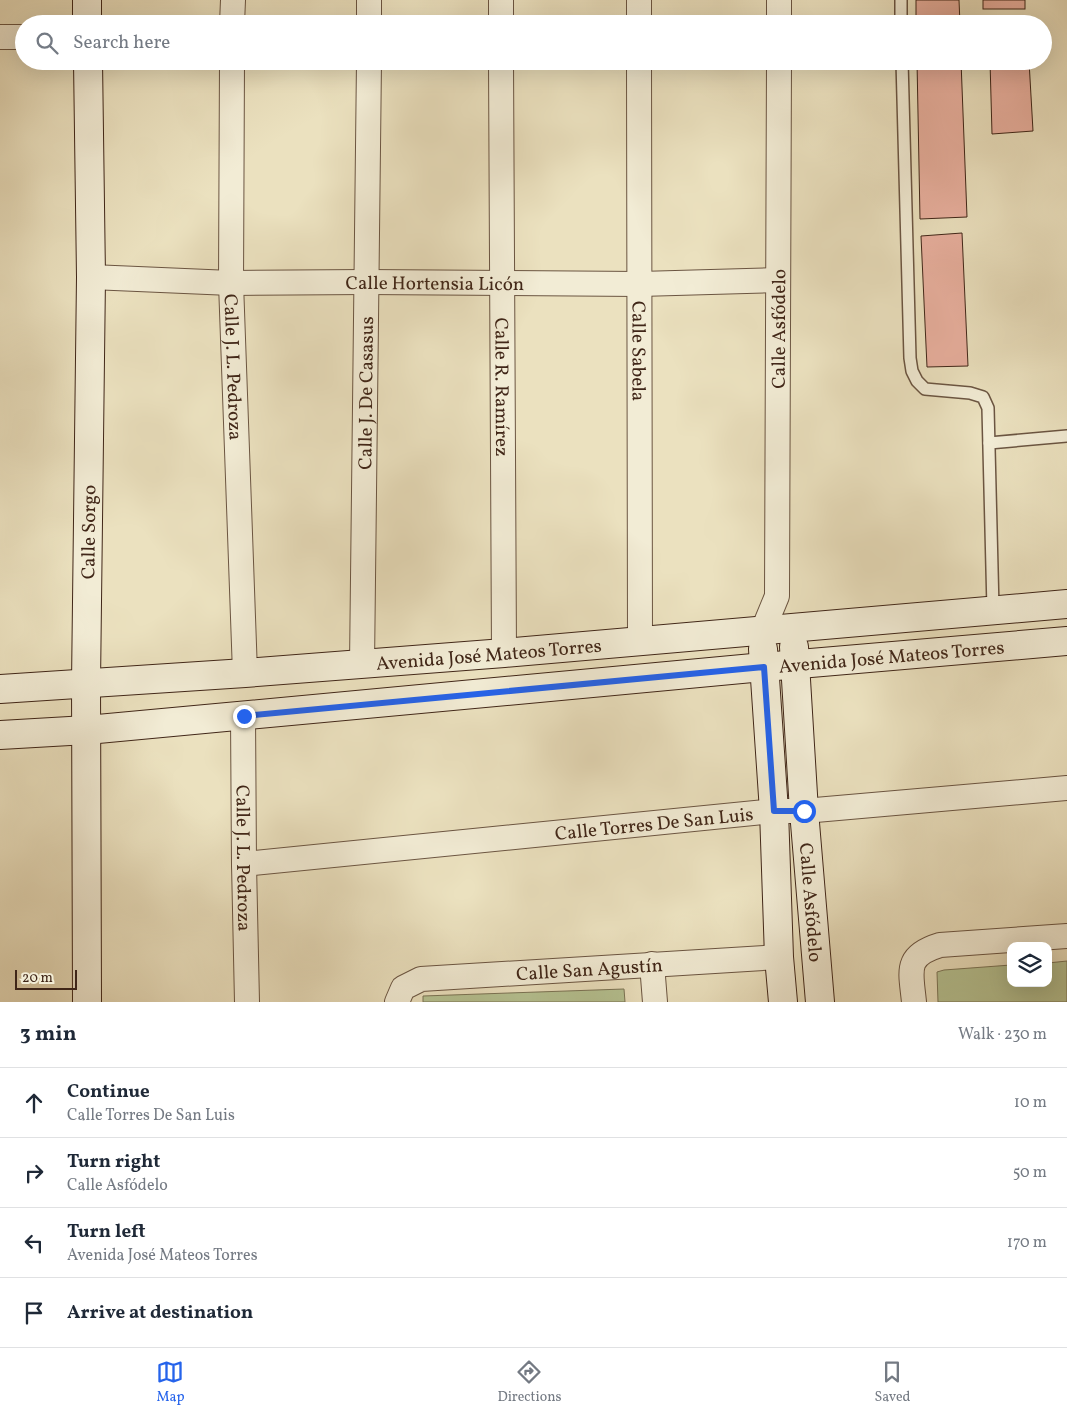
<!DOCTYPE html>
<meta charset="utf-8">
<style>
body{margin:0;font-family:Vollkorn,serif;background:#f6f6f7;color:#1f2937}
.controls{position:absolute;right:15px;bottom:15px;display:grid;overflow:hidden;border-radius:10px;box-shadow:0 5px 20px #0002}
.controls button{width:45px;height:45px;display:grid;place-items:center;padding:0;border:0;border-bottom:1px solid #e0e1e3;background:#fff;color:#1f2937;font:25px sans-serif}
.scale{position:absolute;left:15px;bottom:12px;width:62px;box-sizing:border-box;padding-left:5px;border:2px solid #402618;border-top:0;font-size:14px;line-height:18px;white-space:nowrap;color:#402618;-webkit-text-stroke:4px #f2ecd5;paint-order:stroke}
.stop{position:absolute;width:15px;height:15px;margin:-11px;border:4px solid #2563eb;border-radius:50%;background:#fff}
.stop.end{background:#2563eb;border-color:#fff;box-shadow:0 1px 5px #0008}
.list{margin:0;padding:0;list-style:none}
h2{display:flex;justify-content:space-between;align-items:center;height:65px;margin:0;padding:0 20px;font-size:21px}
h2 small{font-size:16px;font-weight:400;color:#747a83}
.list li{display:grid;grid-template-columns:32px 1fr auto;gap:15px;align-items:center;box-sizing:border-box;height:70px;padding:0 20px;border-top:1px solid #e0e1e3}
.list b{display:block;font-size:19px;white-space:nowrap}
.list p{margin:0;font-size:16px;white-space:nowrap;color:#747a83}
.list em{font-size:16px;font-style:normal;color:#747a83}
.icon{flex:none;width:28px;height:28px;fill:none;stroke:currentColor;stroke-width:2;stroke-linecap:round;stroke-linejoin:round}
.map{position:relative;flex:none;width:1067px;height:1002px;overflow:hidden}
.search{position:absolute;background:#fff;box-shadow:0 5px 20px #0002;left:15px;right:15px;top:15px;height:55px;display:flex;align-items:center;gap:12px;box-sizing:border-box;padding:0 18px;border-radius:28px;color:#747a83;font-size:19px}
.sheet{height:345px;background:#fff}
nav{display:flex;justify-content:space-around;align-items:center;box-sizing:border-box;height:70px;border-top:1px solid #e0e1e3;background:#fff;font-size:14px;color:#747a83}
nav a{display:grid;justify-items:center;gap:2px}
nav .on{color:#2563eb}
.map>svg:first-child{display:block}
.green{fill:#b6c393;stroke:#7b7456}
.building{fill:#e8af9e;stroke:#402618}
.lines{fill:none;stroke-linecap:round;stroke-linejoin:round}
.lane-casing{stroke:#6b5542;stroke-width:14}
.street-casing{stroke:#6b5542;stroke-width:26}
.secondary-casing{stroke:#402618;stroke-width:30}
.lane{stroke:#f2ecd5;stroke-width:11}
.street{stroke:#f2ecd5;stroke-width:24}
.secondary{stroke:#f2ecd5;stroke-width:28}
.route{stroke:#2563eb;stroke-width:6}
.labels{text-anchor:middle;stroke-width:4.5;stroke-linejoin:round;paint-order:stroke}
.street-label{font-size:19px;fill:#402618;stroke:#f2ecd5}
</style>
<div class="map">
<svg width="1067" height="1002" viewBox="0 0 1067 1002">
<rect width="100%" height="100%" fill="#ebe1bf"/>
<filter id="stains"><feTurbulence type="fractalNoise" baseFrequency=".004" numOctaves="4"/><feColorMatrix values="0 0 0 0 .2 0 0 0 0 .09 0 0 0 0 .02 0 0 0 .5 -.17"/></filter>
<radialGradient id="worn" r=".72"><stop offset=".6" stop-color="#630" stop-opacity="0"/><stop offset="1" stop-color="#630" stop-opacity=".3"/></radialGradient>
<g class="green">
<polygon points="1067,961 1067,1002 938,1002 937,972 944,970 1011,965 1011,983 1048,983 1048,963"/>
<polygon points="624,989 625,1002 423,1002 423,996"/>
</g>
<g class="building">
<polygon points="916,0 959,0 960,24 916,24"/>
<rect x="983" y="0" width="42" height="9"/>
<polygon points="917,61 961,61 967,217 920,219"/>
<polygon points="990,61 1029,61 1033,131 992,134"/>
<polygon points="962,233 968,366 927,367 921,236"/>
</g>
<g class="lines">
<defs>
<g id="lane">
<polyline points="901,0 901,24"/>
<polyline points="902,61 910,358 912,371 917,381 925,389 970,393 983,397 988,408 993,609"/>
<polyline points="989,443 1067,436"/>
</g>
<g id="street">
<polyline points="501,0 501,24"/>
<polyline points="639,0 639,24"/>
<polyline points="232,24 233,0"/>
<polyline points="369,24 369,0"/>
<polyline points="779,24 779,0"/>
<polyline points="0,37 24,37"/>
<path id="s1" d="M232 61 231 283 245 673"/>
<path id="s2" d="M501 61 504 653"/>
<path id="s3" d="M639 61 640 640"/>
<path id="s4" d="M91 277 231 283 366 282 640 284 778 280"/>
<path id="s5" d="M763 630 777 596 779 61"/>
<path id="s6" d="M362 665 369 61"/>
<path id="s7" d="M243 716 244 864 247 1002"/>
<path id="s8" d="M244 864 774 811H804L1067 788"/>
<polyline points="652,964 655,1002"/>
<path id="s9" d="M397 1002 403 988 421 979 779 957"/>
<path d="M914 1002C911 971 904 956 940 945L1067 936"/>
</g>
<g id="secondary">
<polyline points="87,0 87,24"/>
<path id="s10" d="M794 647 804 811 820 1002"/>
<polyline points="763,649 774,811 779,957 783,1002"/>
<path id="s11" d="M0 689 245 673 504 653 1067 604"/>
<path id="s12" d="M0 735 87 730 764 667 1067 641"/>
<path id="s13" d="M87 1002 86 683 91 277 88 61"/>
</g>
</defs>
<use href="#lane" class="lane-casing"/>
<use href="#street" class="street-casing"/>
<use href="#secondary" class="secondary-casing"/>
<use href="#lane" class="lane"/>
<use href="#street" class="street"/>
<use href="#secondary" class="secondary"/>
</g>
<g class="lines">
<polyline class="route" points="244,716 764,667 774,811 804,811"/>
</g>
<g class="labels">
<g class="street-label">
<text dy="7" stroke="none"><textPath href="#s4" startOffset="344">Calle Hortensia Licón</textPath></text>
<text dy="7" stroke="none"><textPath href="#s5" startOffset="304">Calle Asfódelo</textPath></text>
<text dy="7" stroke="none"><textPath href="#s3" startOffset="290">Calle Sabela</textPath></text>
<text dy="7" stroke="none"><textPath href="#s1" startOffset="306">Calle J. L. Pedroza</textPath></text>
<text dy="7" stroke="none"><textPath href="#s2" startOffset="326">Calle R. Ramírez</textPath></text>
<text dy="7" stroke="none"><textPath href="#s6" startOffset="272">Calle J. De Casasus</textPath></text>
<text dy="7" stroke="none"><textPath href="#s13" startOffset="470">Calle Sorgo</textPath></text>
<text dy="7" stroke="none"><textPath href="#s11" startOffset="490">Avenida José Mateos Torres</textPath></text>
<text dy="7" stroke="none"><textPath href="#s12" startOffset="895">Avenida José Mateos Torres</textPath></text>
<text dy="7" stroke="none"><textPath href="#s8" startOffset="412">Calle Torres De San Luis</textPath></text>
<text dy="7" stroke="none"><textPath href="#s7" startOffset="142">Calle J. L. Pedroza</textPath></text>
<text dy="7" stroke="none"><textPath href="#s10" startOffset="256">Calle Asfódelo</textPath></text>
<text dy="7" stroke="none"><textPath href="#s9" startOffset="204">Calle San Agustín</textPath></text>
</g>
</g>
<rect width="100%" height="100%" filter="url(#stains)"/>
<rect width="100%" height="100%" fill="url(#worn)"/>
</svg>
<div class="controls">
<button><svg class="icon" aria-label="layers" viewBox="0 0 24 24"><path d="M12 4l9 5-9 5-9-5zM3 14l9 5 9-5"/></svg></button>
</div>
<div class="scale">20 m</div>
<div class="stop" style="left:804px;top:811px"></div>
<div class="stop end" style="left:244px;top:716px"></div>
<div class="search"><svg class="icon" aria-label="search" viewBox="0 0 24 24"><circle cx="10" cy="10" r="6"/><path d="M15 15l6 6"/></svg>Search here</div>
</div>
<section class="sheet">
<h2>3 min<small>Walk · 230 m</small></h2>
<ul class="list">
<li><svg class="icon" aria-label="ahead" viewBox="0 0 24 24"><path d="M12 20V5M6 11l6-6 6 6"/></svg><div><b>Continue</b><p>Calle Torres De San Luis</p></div><em>10 m</em></li>
<li><svg class="icon" aria-label="right" viewBox="0 0 24 24"><path d="M7 20v-9h11M14 6l5 5-5 5"/></svg><div><b>Turn right</b><p>Calle Asfódelo</p></div><em>50 m</em></li>
<li><svg class="icon" aria-label="left" viewBox="0 0 24 24"><path d="M17 20v-9H6M10 6l-5 5 5 5"/></svg><div><b>Turn left</b><p>Avenida José Mateos Torres</p></div><em>170 m</em></li>
<li><svg class="icon" aria-label="arrive" viewBox="0 0 24 24"><path d="M6 21V4h12l-3 4 3 4H6"/></svg><div><b>Arrive at destination</b></div></li>
</ul>
</section>
<nav>
<a class="on"><svg class="icon" aria-label="map" viewBox="0 0 24 24"><path d="M3 6l6-2 6 2 6-2v14l-6 2-6-2-6 2zM9 4v14M15 6v14"/></svg>Map</a>
<a><svg class="icon" aria-label="directions" viewBox="0 0 24 24"><path d="M12 3l9 9-9 9-9-9zM9 14v-3h6M13 9l2 2-2 2"/></svg>Directions</a>
<a><svg class="icon" aria-label="saved" viewBox="0 0 24 24"><path d="M7 4h10v16l-5-4-5 4z"/></svg>Saved</a>
</nav>
